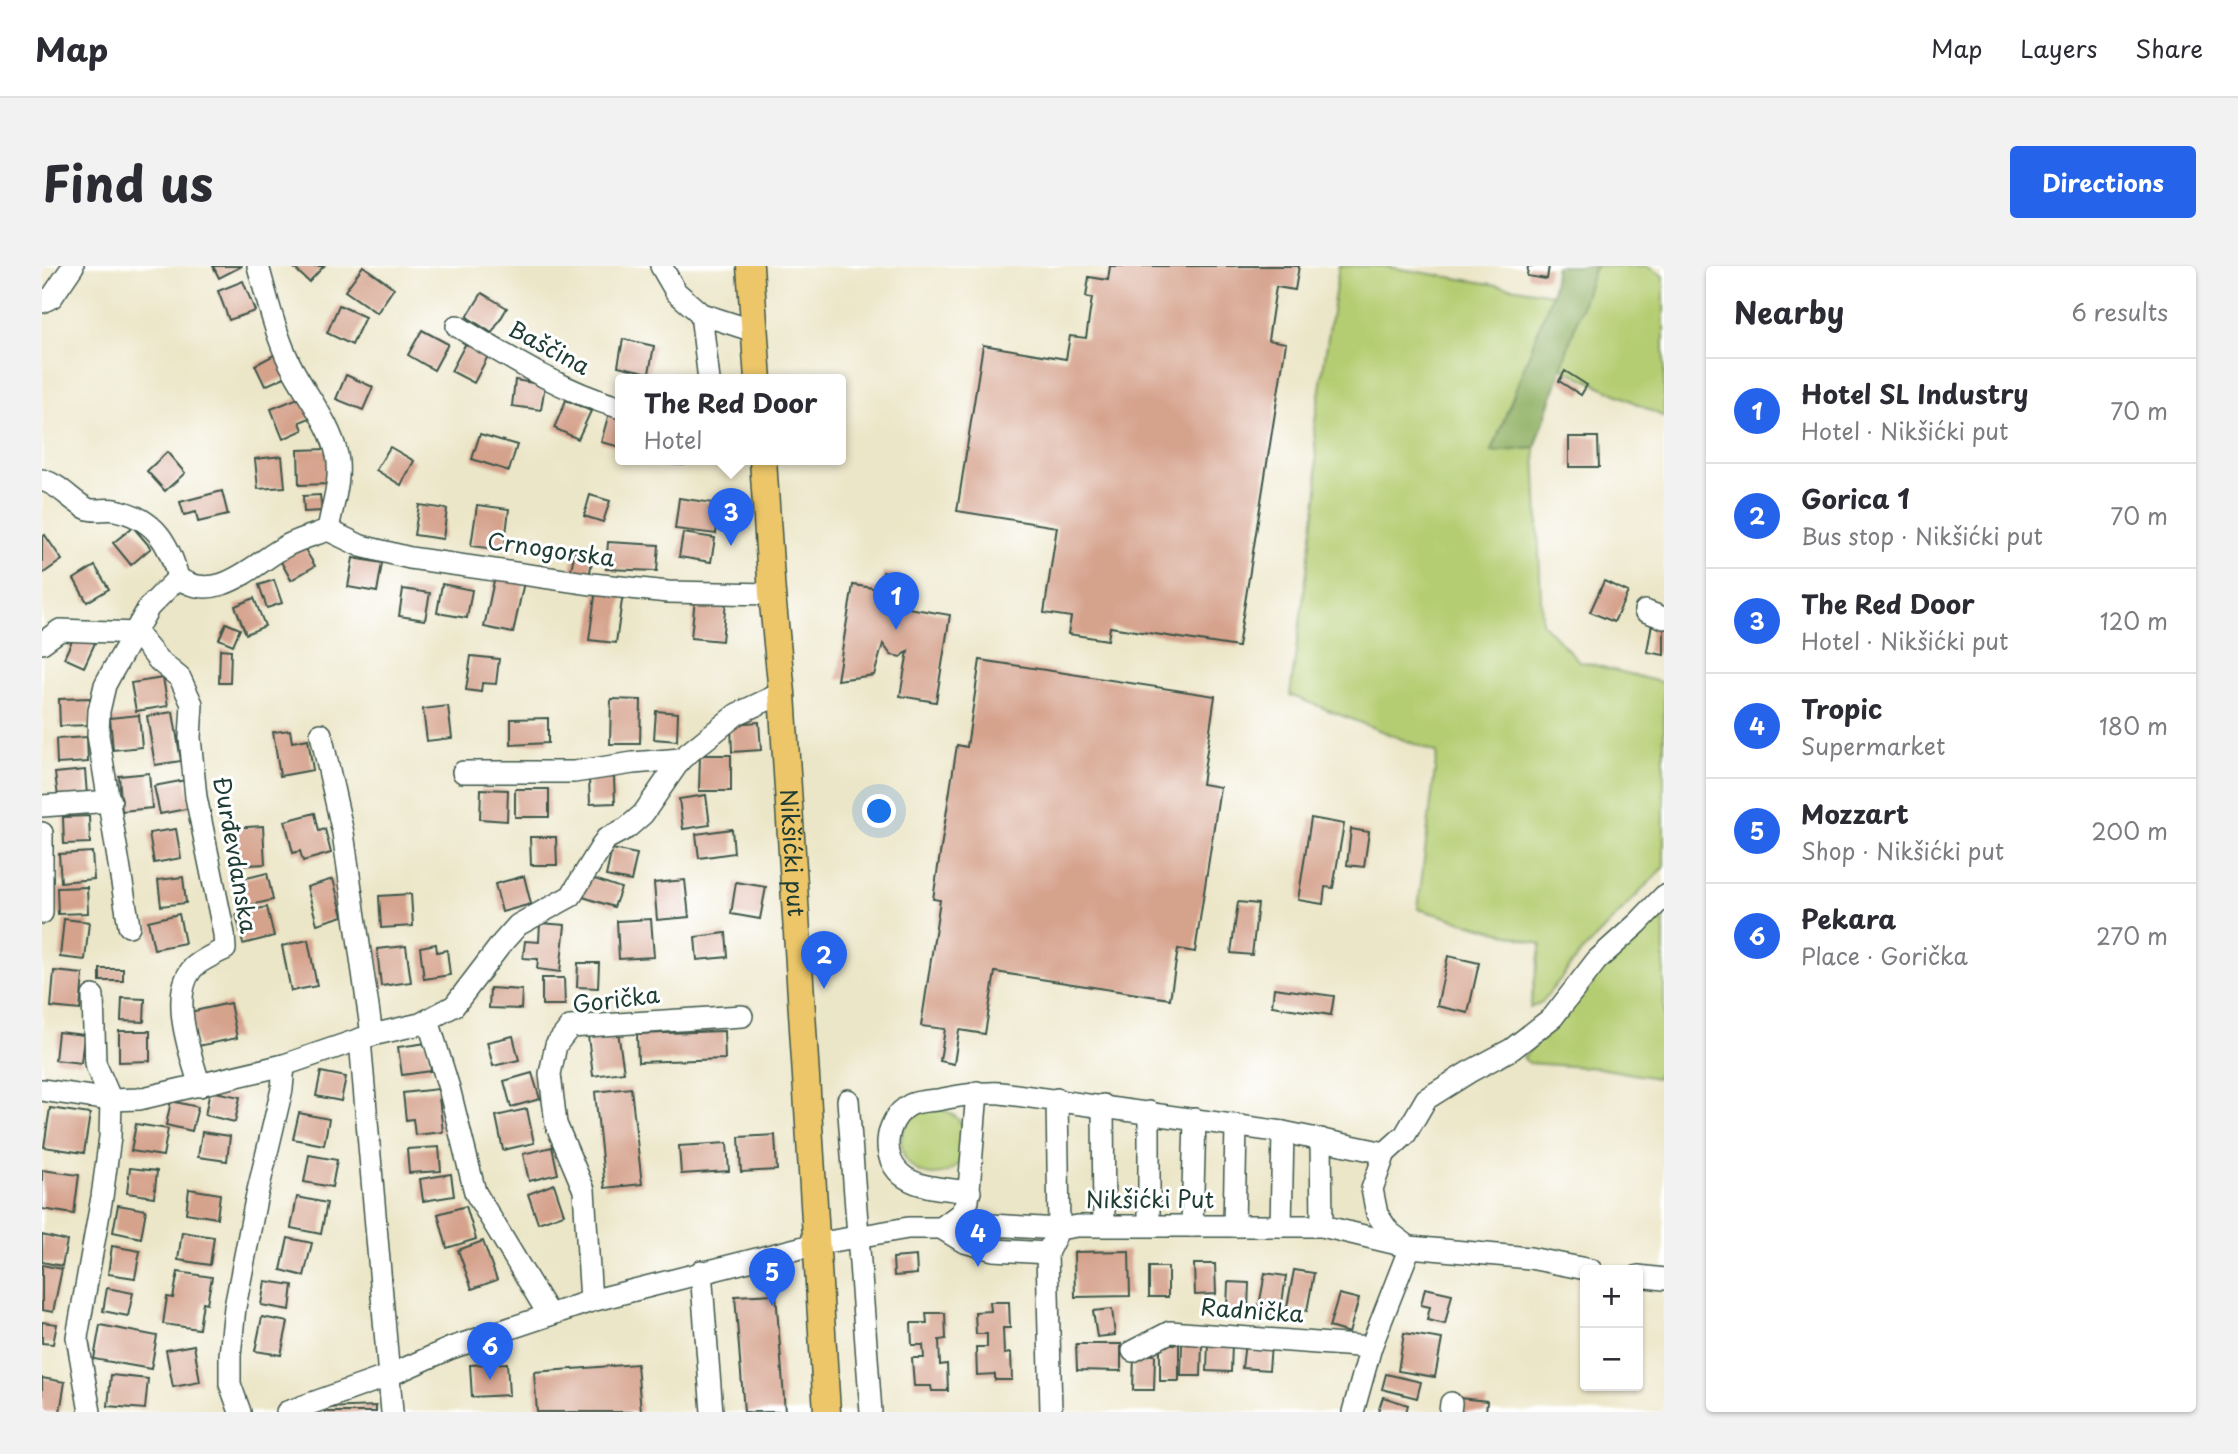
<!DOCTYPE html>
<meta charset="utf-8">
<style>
body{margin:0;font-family:"Playpen Sans",sans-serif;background:#f2f2f3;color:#2b2b33}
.controls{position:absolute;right:21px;bottom:21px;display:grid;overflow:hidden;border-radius:7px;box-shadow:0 2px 5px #0004}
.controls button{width:63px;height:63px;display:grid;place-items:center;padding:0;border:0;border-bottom:2px solid #e1e1e2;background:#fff;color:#2b2b33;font:35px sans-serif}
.you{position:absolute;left:838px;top:546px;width:24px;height:24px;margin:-18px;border:5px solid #fff;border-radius:50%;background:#1a73e8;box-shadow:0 0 0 10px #1a73e833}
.badge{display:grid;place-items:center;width:46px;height:46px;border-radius:50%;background:#2563eb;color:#fff;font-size:23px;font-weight:700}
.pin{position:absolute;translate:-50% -58px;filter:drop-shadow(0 2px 4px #0008)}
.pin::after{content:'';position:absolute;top:37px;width:24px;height:21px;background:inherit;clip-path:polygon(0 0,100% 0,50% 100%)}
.popup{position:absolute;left:573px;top:108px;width:231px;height:91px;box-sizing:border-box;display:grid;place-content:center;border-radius:7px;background:#fff;filter:drop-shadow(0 2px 5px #0005);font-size:23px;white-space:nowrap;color:#7c7c81}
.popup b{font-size:26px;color:#2b2b33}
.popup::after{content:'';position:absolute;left:50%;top:100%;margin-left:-14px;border:14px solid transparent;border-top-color:#fff}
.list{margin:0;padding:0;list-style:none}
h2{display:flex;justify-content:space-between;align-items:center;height:91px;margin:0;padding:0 28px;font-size:30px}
h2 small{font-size:23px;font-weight:400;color:#7c7c81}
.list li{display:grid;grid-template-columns:46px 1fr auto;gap:21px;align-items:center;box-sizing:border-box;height:105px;padding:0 28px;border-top:2px solid #e1e1e2}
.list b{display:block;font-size:26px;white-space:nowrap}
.list p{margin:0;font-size:23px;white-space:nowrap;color:#7c7c81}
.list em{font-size:23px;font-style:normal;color:#7c7c81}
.map{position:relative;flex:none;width:1622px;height:1146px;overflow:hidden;border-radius:7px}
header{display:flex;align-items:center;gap:42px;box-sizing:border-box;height:98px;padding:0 35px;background:#fff;border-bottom:2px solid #e1e1e2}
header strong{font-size:33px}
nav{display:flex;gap:38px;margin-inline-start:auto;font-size:24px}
.intro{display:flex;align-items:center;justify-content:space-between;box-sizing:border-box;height:168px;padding:0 42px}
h1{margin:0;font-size:49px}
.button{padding:18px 32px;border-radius:7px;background:#2563eb;color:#fff;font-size:24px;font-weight:700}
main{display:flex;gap:42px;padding:0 42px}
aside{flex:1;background:#fff;border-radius:7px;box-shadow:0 2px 5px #0004}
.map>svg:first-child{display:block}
.green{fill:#b5cd72;stroke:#6a8553;stroke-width:2}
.forest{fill:#90b064;stroke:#58764c;stroke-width:2}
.building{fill:#d5a28c}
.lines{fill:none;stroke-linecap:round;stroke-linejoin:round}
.minor-casing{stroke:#3e564a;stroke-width:24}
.major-casing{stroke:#3e564a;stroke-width:29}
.minor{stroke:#fff;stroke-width:21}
.major{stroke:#ecc669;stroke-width:26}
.labels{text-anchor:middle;stroke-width:6;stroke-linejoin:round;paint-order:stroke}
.street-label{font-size:23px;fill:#1f3d34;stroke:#fff}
</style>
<header>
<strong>Map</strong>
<nav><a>Map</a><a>Layers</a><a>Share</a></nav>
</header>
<div class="intro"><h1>Find us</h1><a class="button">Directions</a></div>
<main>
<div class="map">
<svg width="1622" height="1146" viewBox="0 0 1622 1146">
<rect width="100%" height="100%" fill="#fff"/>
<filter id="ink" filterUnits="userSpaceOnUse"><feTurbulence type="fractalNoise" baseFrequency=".0143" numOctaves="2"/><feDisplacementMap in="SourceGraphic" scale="14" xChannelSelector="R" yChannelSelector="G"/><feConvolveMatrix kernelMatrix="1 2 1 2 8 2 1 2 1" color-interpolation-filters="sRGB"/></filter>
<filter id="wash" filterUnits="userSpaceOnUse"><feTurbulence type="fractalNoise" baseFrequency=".00686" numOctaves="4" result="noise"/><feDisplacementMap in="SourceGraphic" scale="28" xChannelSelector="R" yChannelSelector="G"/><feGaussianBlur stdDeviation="1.57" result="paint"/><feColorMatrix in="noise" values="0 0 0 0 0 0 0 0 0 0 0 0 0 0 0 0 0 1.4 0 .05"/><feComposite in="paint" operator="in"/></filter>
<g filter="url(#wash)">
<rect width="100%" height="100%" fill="#ece6c8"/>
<g class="green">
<polygon points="1297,0 1340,0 1510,28 1450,185 1493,182 1500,357 1537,395 1622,417 1622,601 1539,687 1500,736 1488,742 1499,678 1376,643 1395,487 1248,429 1276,225 1272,162"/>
<polygon points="1557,0 1604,0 1622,10 1622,151 1518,101 1552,3"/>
<polygon points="1622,643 1622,798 1614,812 1557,802 1486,797 1481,791 1520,752 1550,712"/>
<circle cx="892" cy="876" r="33"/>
</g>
<polygon class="forest" points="1514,0 1557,0 1552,3 1493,182 1450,186 1510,28"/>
<g id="blocks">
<g class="building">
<polygon points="171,0 200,0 177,12"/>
<polygon points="250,0 282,0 267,16"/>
<polygon points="321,0 352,22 335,47 303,25"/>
<polygon points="1068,0 1257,0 1253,24 1234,21 1226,74 1244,77 1196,381 1068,361 1066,374 1026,368 1029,351 1002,347 1015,261 915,245 941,79 1024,93 1028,70 1044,72 1050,32 1044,31 1047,11 1066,14"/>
<polygon points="1486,0 1507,0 1505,13 1485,10"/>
<polygon points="201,15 213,45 187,54 176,25"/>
<polygon points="440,27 465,42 450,67 425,51"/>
<polygon points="297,39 323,51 310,79 285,67"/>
<polygon points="380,64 406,78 392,104 366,89"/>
<polygon points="581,73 612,80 607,107 576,100"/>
<polygon points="424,77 446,90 432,117 409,105"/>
<polygon points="234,88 245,110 223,120 213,99"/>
<polygon points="1523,105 1545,119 1539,129 1517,115"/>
<polygon points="304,109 331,121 321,144 294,133"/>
<polygon points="473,114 503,119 499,144 470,140"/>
<polygon points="261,130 270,151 258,156 261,164 241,173 229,143"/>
<polygon points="524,134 549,145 536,173 512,162"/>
<polygon points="567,147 579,151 579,181 559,176"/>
<polygon points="438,168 475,179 467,205 430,193"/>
<polygon points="1527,171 1556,171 1557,201 1527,201"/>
<polygon points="348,181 372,195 359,219 334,204"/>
<polygon points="285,183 287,218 257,219 256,184"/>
<polygon points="125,186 143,207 123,225 105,205"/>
<polygon points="240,190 243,221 216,223 213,193"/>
<polygon points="611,194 643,194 642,199 611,197"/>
<polygon points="180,225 186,249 156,256 154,246 142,249 138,236"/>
<polygon points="278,229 280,245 262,246 261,230"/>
<polygon points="548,229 568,235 561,256 542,250"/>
<polygon points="637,232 678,238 674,268 633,263"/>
<polygon points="377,239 405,243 401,273 372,269"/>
<polygon points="435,239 467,243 462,284 429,280"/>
<polygon points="91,261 109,282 89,299 71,277"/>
<polygon points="641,267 673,272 669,296 637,291"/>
<polygon points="3,269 20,294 0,308 0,271"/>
<polygon points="566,276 617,279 615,305 564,303"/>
<polygon points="261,280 273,300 249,314 238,294"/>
<polygon points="533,285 551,289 547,312 528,308"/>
<polygon points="311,292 340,297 335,326 306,321"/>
<polygon points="53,300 67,323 45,336 32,313"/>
<polygon points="841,306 859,309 854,340 908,349 894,436 858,430 866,385 859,391 849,389 841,378 832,409 795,414 811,319 838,323"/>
<polygon points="453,310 482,316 471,367 442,361"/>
<polygon points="232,314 240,337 225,342 217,319"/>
<polygon points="1562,315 1586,326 1572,356 1548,346"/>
<polygon points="400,318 430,324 425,352 395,347"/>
<polygon points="361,323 388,327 383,354 357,350"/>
<polygon points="554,323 581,327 574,377 547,374"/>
<polygon points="212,332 223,360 204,368 193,340"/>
<polygon points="653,332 684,335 680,375 649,372"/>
<polygon points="184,357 198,363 191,379 177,373"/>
<polygon points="1610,357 1622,359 1622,389 1605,386"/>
<polygon points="33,368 53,377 42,401 22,392"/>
<polygon points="178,383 189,384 188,417 177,417"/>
<polygon points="429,390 457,393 454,418 440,417 439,426 424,424"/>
<polygon points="938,394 1173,430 1160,518 1178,521 1153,686 1136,683 1128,733 953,706 943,768 917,764 912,798 898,795 903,763 879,760 898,634 891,633 915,479 925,481"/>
<polygon points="121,412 126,440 94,445 89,417"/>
<polygon points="48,432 49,459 18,460 17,433"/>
<polygon points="569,433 599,434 598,478 568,478"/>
<polygon points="406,440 410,472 385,475 381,443"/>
<polygon points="614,445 636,447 635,475 612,473"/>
<polygon points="131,446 139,495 113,499 105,450"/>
<polygon points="97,449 100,481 71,484 68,452"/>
<polygon points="506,452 506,477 469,479 469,453"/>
<polygon points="717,456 719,484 690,486 689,458"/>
<polygon points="248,464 250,476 266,473 271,504 238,510 231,466"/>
<polygon points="45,471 46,496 15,498 14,473"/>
<polygon points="658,489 689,489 689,525 657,525"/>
<polygon points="43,504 45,529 16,531 13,507"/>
<polygon points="107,507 110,542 80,545 77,510"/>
<polygon points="572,511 573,537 548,538 547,512"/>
<polygon points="144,514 149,542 118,548 112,520"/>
<polygon points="439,523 466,524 465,555 438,553"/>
<rect x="473" y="523" width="34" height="28"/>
<polygon points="664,529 668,559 641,563 637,533"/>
<polygon points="273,547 277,565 283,563 289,587 261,595 258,585 251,587 243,555"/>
<polygon points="47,550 48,577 22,578 21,551"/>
<polygon points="1269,552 1302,558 1291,622 1283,621 1281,638 1256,634"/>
<polygon points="221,560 223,598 191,600 188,562"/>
<polygon points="134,563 139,592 112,597 107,567"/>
<polygon points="690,563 692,587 657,592 654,568"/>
<polygon points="1309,563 1327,566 1322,601 1305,599"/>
<polygon points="488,571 514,571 515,599 489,599"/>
<polygon points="570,583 595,588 589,615 564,610"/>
<polygon points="50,586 52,613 19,616 17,588"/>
<polygon points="225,607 231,634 199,641 193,615"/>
<polygon points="482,610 489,638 460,646 453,618"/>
<polygon points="544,610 579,622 572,641 538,630"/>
<polygon points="141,611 144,637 119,640 116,614"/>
<polygon points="291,613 301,650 275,658 265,621"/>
<polygon points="643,614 647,651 615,654 612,617"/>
<polygon points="694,616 724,621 718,653 689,648"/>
<polygon points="45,621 46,647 16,648 15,622"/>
<polygon points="369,628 371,660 339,662 337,630"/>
<polygon points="1196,636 1216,638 1210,689 1189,687"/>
<polygon points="225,641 232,670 201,678 194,648"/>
<polygon points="137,648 143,677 112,683 106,655"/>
<polygon points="22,653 47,656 43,694 18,691"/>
<polygon points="609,653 612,691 577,693 575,655"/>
<polygon points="498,657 523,659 518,706 495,703 496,693 481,692 483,675 497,676"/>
<polygon points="684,667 686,691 655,694 653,671"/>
<polygon points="266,674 275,720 249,725 240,680"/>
<polygon points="394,678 395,686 405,684 408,709 382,713 378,681"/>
<polygon points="364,680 369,716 339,720 335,683"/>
<polygon points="1406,690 1437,697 1426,747 1395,740"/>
<polygon points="536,697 557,697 556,722 535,721"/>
<rect x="58" y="703" width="23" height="12"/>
<polygon points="12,705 41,708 38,744 9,741"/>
<polygon points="500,712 522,712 523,739 500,739"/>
<polygon points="448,722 480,724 479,743 447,742"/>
<polygon points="1232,722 1292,730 1289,749 1230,740"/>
<polygon points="80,732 103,733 102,756 79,755"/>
<polygon points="188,737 195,772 156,780 148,746"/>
<polygon points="77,765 108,765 108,795 77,796"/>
<polygon points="682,765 683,793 596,796 595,768"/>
<polygon points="16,766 42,769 39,797 13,794"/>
<polygon points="576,766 582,806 551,810 546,770"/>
<polygon points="471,770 477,794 451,800 445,776"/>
<polygon points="385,777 389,805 360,809 356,781"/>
<polygon points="279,806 304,811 299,835 274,830"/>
<polygon points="490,807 498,833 469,841 462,815"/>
<polygon points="589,822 600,918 563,922 553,826"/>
<polygon points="396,823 401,866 373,869 371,853 364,854 361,827"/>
<polygon points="168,825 198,831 193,856 163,849"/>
<polygon points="129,835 156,841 150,865 124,859"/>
<polygon points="8,842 48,848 42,887 2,881"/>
<polygon points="485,843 492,877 461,884 454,850"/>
<polygon points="257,847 287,853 282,879 251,873"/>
<polygon points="94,858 126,863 121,890 89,885"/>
<polygon points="160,866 188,870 185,895 156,891"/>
<polygon points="733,869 735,904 699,906 697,871"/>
<polygon points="685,877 687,905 639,908 637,880"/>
<polygon points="397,881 399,905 367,907 365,883"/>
<polygon points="510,881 516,908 487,915 481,888"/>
<polygon points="267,889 295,894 290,921 262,916"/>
<polygon points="88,902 115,905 112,931 85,927"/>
<polygon points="0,904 37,909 32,948 0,943"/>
<polygon points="409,908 412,930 381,935 378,913"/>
<polygon points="512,918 522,948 496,957 486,928"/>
<polygon points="147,923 178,928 175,952 144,947"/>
<polygon points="255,931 285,937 279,968 249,962"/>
<polygon points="76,939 104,944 99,972 71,966"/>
<polygon points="424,940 434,973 405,982 396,948"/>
<polygon points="140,966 172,971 168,999 136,994"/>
<polygon points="0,969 25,975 20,1000 0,996"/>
<polygon points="246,972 270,977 262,1010 239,1004"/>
<polygon points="441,975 455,1014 430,1023 416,984"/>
<polygon points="70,980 98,985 93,1012 66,1008"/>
<polygon points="1087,985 1088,1030 1033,1031 1032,986"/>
<polygon points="874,990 875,1008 852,1010 851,992"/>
<polygon points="1152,998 1173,998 1174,1028 1153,1029"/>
<polygon points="0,999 20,1003 11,1046 0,1044"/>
<rect x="1107" y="1001" width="19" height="30"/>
<polygon points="1252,1004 1272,1007 1265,1045 1245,1041"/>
<polygon points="136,1006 170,1011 165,1037 161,1036 157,1063 121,1058 125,1031 131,1032"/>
<polygon points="1223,1007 1244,1010 1238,1050 1216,1046"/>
<polygon points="223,1015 251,1019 248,1044 219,1039"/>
<polygon points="1186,1016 1207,1017 1206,1044 1185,1044"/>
<polygon points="65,1022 91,1027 86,1050 61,1045"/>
<polygon points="1383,1022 1410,1028 1403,1058 1385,1054 1388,1041 1379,1039"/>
<polygon points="734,1028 743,1146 702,1146 693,1030"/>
<polygon points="1297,1028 1317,1033 1307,1067 1287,1061"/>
<polygon points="948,1036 967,1036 968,1062 961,1062 962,1088 969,1087 970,1114 953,1114 953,1108 935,1109 934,1081 945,1081 945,1068 934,1068 933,1046 949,1045"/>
<polygon points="1070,1043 1073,1069 1055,1071 1051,1045"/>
<polygon points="884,1047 903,1047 904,1073 897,1074 898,1099 905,1098 906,1125 890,1125 889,1120 872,1120 870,1092 882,1092 881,1079 870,1079 869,1057 885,1057"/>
<polygon points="220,1051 246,1056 239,1089 213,1085"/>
<polygon points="0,1056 15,1058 11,1078 0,1077"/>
<polygon points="58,1059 115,1070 109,1103 52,1093"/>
<polygon points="1362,1067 1400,1073 1393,1111 1356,1105"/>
<polygon points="1166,1076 1190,1077 1189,1106 1165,1105"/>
<polygon points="1203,1077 1229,1079 1227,1104 1200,1102"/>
<polygon points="1034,1078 1079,1078 1079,1105 1035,1104"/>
<rect x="1118" y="1078" width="19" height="37"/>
<polygon points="1140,1078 1160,1078 1159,1110 1139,1110"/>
<polygon points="152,1079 158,1116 131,1121 124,1084"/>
<polygon points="1092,1088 1113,1089 1112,1124 1091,1124"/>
<polygon points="465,1097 467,1129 430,1131 428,1099"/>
<polygon points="595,1098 599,1146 495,1146 492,1106"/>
<polygon points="1344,1108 1379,1116 1375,1132 1340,1123"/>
<polygon points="69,1109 106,1113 103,1143 66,1140"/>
<polygon points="0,1112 23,1116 18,1146 0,1146"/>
<polygon points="1341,1131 1366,1139 1364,1146 1336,1146"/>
<polygon points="1417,1132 1445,1135 1444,1146 1415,1146"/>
<polygon points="334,1140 334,1146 283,1146 283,1142"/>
</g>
</g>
</g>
<g filter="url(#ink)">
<use href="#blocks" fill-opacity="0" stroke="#3e564a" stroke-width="2"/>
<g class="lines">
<defs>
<g id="minor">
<path d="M216 0C225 32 233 67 248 98 263 128 288 156 295 189 300 213 290 240 286 264"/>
<polyline points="619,0 634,26 659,48 712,65"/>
<polyline points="0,36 10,31 31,0"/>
<polyline points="659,48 667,114"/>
<path d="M415 60C467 92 520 125 579 142"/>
<path d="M0 214C19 219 30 236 46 243 54 246 64 242 73 244 112 252 127 276 136 312 176 339 211 298 244 280 257 273 272 269 286 264L319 280 368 292 550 318 626 326 730 328"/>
<polyline points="1603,345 1622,352"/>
<path d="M94 367 117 395 138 412 150 438 148 472 154 531 182 668 183 683C173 688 157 695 150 703 127 731 149 790 158 820"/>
<polyline points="0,377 18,364 94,367"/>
<polyline points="279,468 301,567 330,769"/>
<polyline points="421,506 532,506 591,497 639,493"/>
<polyline points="0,540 69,535"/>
<polyline points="0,567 0,647"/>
<polyline points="87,660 56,469 57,445 63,419 70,406 107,341 136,312"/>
<polyline points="386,754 407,822 433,926 507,1049"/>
<polyline points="318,774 350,1146"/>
<polyline points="0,824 69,834 97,833 242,799 330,769 378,758 412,740 460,677 476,659 529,630 564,573 585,562 601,548 639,493 695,448 740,427"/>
<polyline points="806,834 829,1146"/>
<polyline points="1061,839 1062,959"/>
<polyline points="1107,846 1107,959"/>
<polyline points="1279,873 1280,960"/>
<path d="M928 926C908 923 881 923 864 912 837 895 842 853 868 839 876 835 886 835 895 834 917 830 937 826 959 827L1241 866 1343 887"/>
<polyline points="1150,960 1153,853"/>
<polyline points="1192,960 1194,859"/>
<polyline points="1239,960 1241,866"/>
<polyline points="899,962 948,959 1017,963 1015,833"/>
<polyline points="899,962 918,948 926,935 935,826"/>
<polyline points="1363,978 1347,966 1335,948 1330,923 1343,887 1363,869 1384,833 1427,806 1470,783 1511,751 1555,694 1596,657 1622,630"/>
<polyline points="1005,987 1009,1146"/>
<polyline points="659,1005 670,1146"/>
<polyline points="1596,1010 1622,1013"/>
<polyline points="549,1035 542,924 514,858 508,808 514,779 528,761 700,750"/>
<polyline points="1091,1085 1128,1066 1329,1081"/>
<polyline points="48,1146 35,1071 60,931 68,871 69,834 53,797 51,730"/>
<polyline points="198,1146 188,1118 188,1089 193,1041 214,933 240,823 242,799"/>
<polyline points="245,1146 346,1110 409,1082 549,1035 774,978 866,962 899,962 922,976 951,984 1005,987 1017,963 1035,960 1280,960 1368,981 1488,992 1549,1004"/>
<polyline points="1311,1146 1329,1081 1368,981"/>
<polyline points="1408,1146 1409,1137"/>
</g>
<g id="major">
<polyline points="708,0 716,114"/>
<path id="s1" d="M721 194 730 328 740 427 785 1146"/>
</g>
</defs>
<use href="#minor" class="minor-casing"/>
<use href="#major" class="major-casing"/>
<use href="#minor" class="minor"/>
<use href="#major" class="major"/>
</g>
</g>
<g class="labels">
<g class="street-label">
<text transform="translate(507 82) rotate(28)" y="8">Baščina</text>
<text transform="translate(509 284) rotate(8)" y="8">Crnogorska</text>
<text dy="8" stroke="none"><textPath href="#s1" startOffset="394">Nikšićki put</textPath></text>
<text transform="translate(193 589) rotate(80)" y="8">Đurđevdanska</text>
<text transform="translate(574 734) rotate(-7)" y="8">Gorička</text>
<text x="1108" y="942">Nikšićki Put</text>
<text transform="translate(1210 1045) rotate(4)" y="8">Radnička</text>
</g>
</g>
</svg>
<div class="controls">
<button>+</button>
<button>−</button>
</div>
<div class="you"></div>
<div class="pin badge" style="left:854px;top:364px">1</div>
<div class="pin badge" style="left:782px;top:723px">2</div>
<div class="pin badge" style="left:689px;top:280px">3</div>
<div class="popup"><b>The Red Door</b>Hotel</div>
<div class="pin badge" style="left:936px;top:1001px">4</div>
<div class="pin badge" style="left:730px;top:1040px">5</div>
<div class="pin badge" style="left:448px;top:1114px">6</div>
</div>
<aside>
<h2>Nearby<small>6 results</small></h2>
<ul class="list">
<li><span class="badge">1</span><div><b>Hotel SL Industry</b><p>Hotel · Nikšićki put</p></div><em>70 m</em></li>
<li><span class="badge">2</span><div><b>Gorica 1</b><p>Bus stop · Nikšićki put</p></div><em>70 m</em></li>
<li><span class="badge">3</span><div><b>The Red Door</b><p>Hotel · Nikšićki put</p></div><em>120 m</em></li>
<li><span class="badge">4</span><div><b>Tropic</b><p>Supermarket</p></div><em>180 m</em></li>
<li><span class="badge">5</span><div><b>Mozzart</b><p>Shop · Nikšićki put</p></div><em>200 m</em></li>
<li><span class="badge">6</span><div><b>Pekara</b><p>Place · Gorička</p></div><em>270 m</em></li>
</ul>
</aside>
</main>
